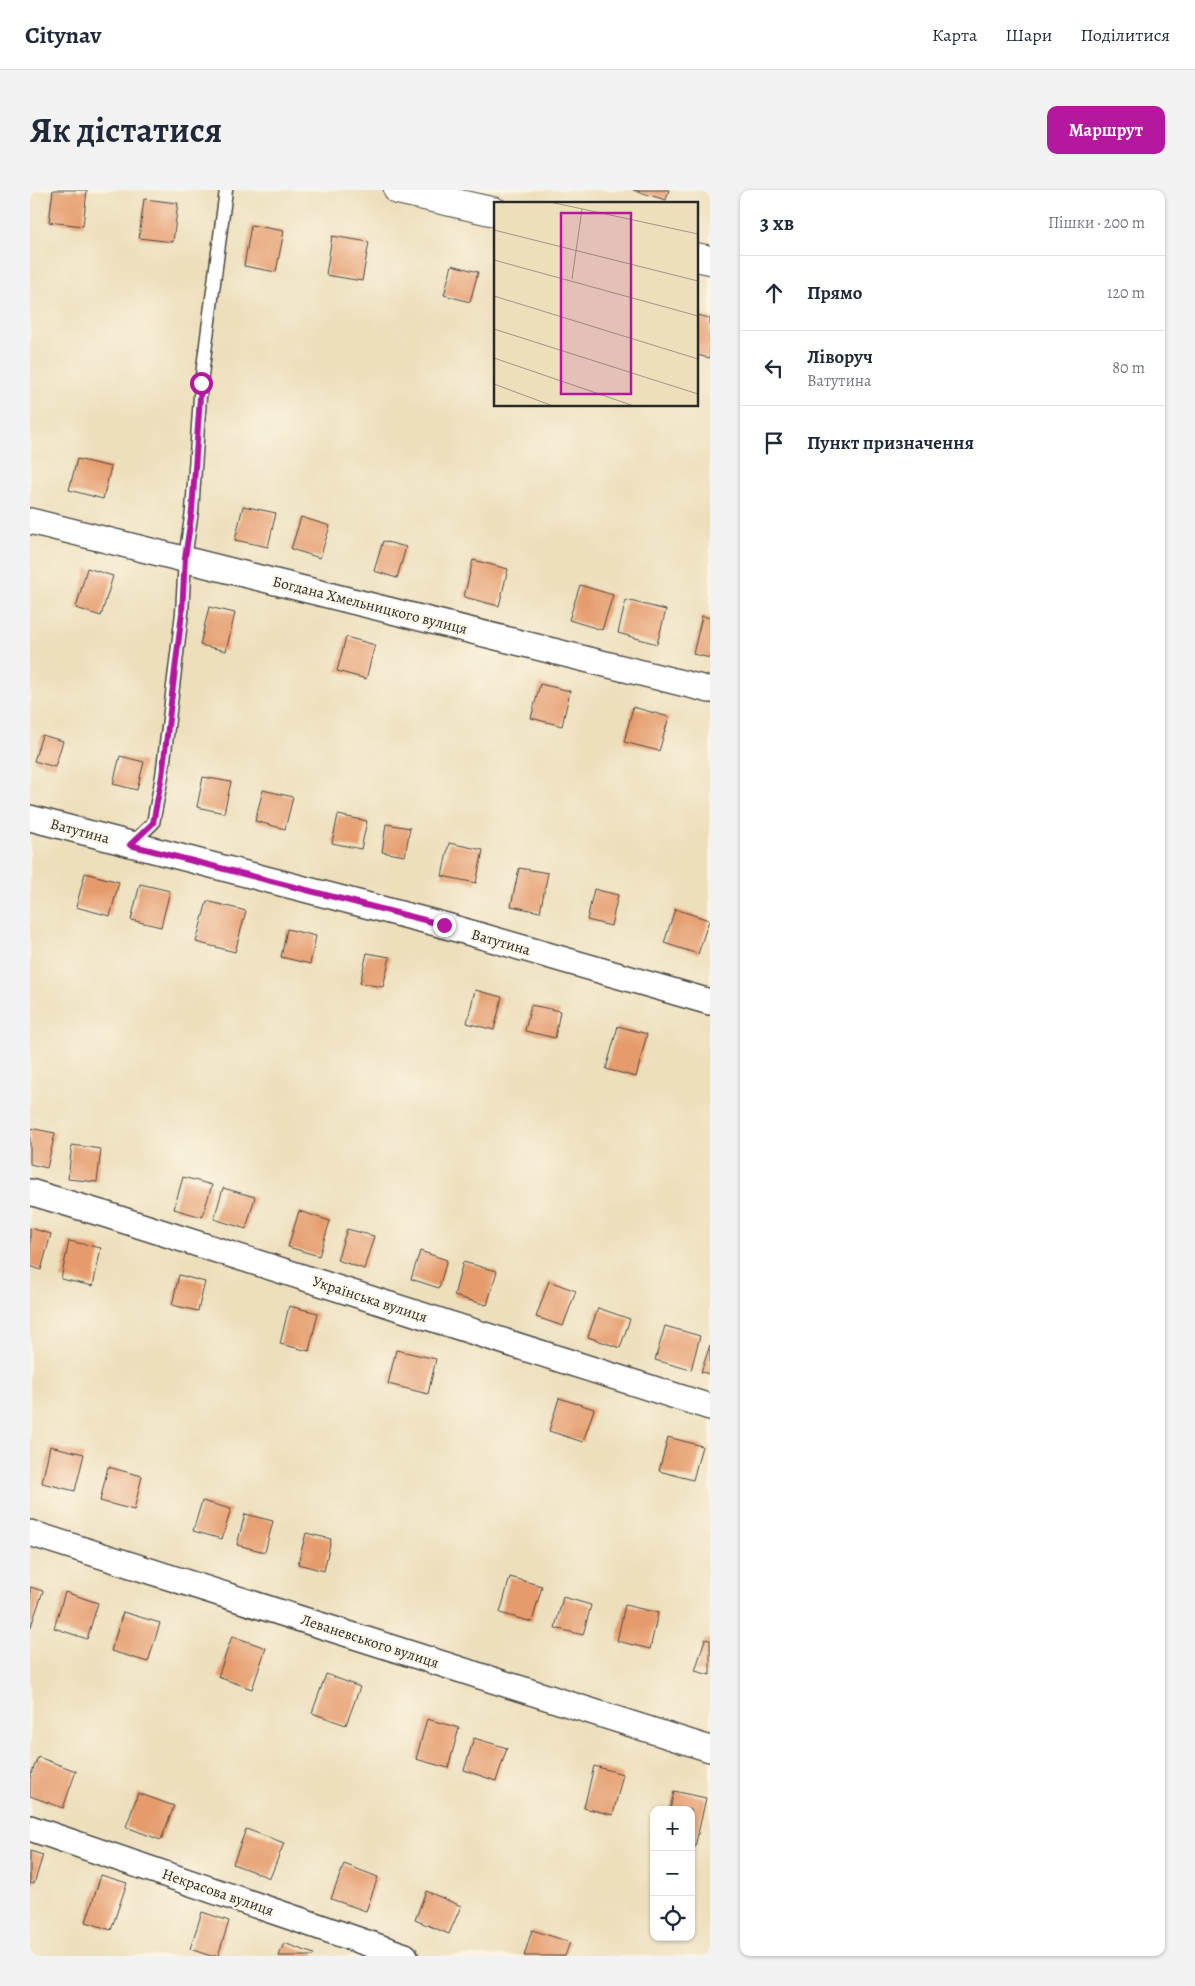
<!DOCTYPE html>
<html lang="uk">
<meta charset="utf-8">
<style>
body{margin:0;font-family:Alegreya,serif;background:#f2f2f3;color:#1f2937}
.controls{position:absolute;right:15px;bottom:15px;display:grid;overflow:hidden;border-radius:10px;box-shadow:0 1px 4px #0004}
.controls button{width:45px;height:45px;display:grid;place-items:center;padding:0;border:0;border-bottom:1px solid #e0e1e3;background:#fff;color:#1f2937;font:25px sans-serif}
.stop{position:absolute;width:15px;height:15px;margin:-11px;border:4px solid #b5179e;border-radius:50%;background:#fff}
.stop.end{background:#b5179e;border-color:#fff;box-shadow:0 1px 5px #0008}
.list{margin:0;padding:0;list-style:none}
h2{display:flex;justify-content:space-between;align-items:center;height:65px;margin:0;padding:0 20px;font-size:21px}
h2 small{font-size:16px;font-weight:400;color:#747a83}
.list li{display:grid;grid-template-columns:32px 1fr auto;gap:15px;align-items:center;box-sizing:border-box;height:75px;padding:0 20px;border-top:1px solid #e0e1e3}
.list b{display:block;font-size:19px;white-space:nowrap}
.list p{margin:0;font-size:16px;white-space:nowrap;color:#747a83}
.list em{font-size:16px;font-style:normal;color:#747a83}
.icon{flex:none;width:28px;height:28px;fill:none;stroke:currentColor;stroke-width:2;stroke-linecap:round;stroke-linejoin:round}
.map{position:relative;flex:none;width:680px;height:1766px;overflow:hidden;border-radius:10px}
header{display:flex;align-items:center;gap:30px;box-sizing:border-box;height:70px;padding:0 25px;background:#fff;border-bottom:1px solid #e0e1e3}
header strong{font-size:24px}
nav{display:flex;gap:28px;margin-inline-start:auto;font-size:18px}
.intro{display:flex;align-items:center;justify-content:space-between;box-sizing:border-box;height:120px;padding:0 30px}
h1{margin:0;font-size:35px}
.button{padding:12px 22px;border-radius:10px;background:#b5179e;color:#fff;font-size:18px;font-weight:700}
main{display:flex;gap:30px;padding:0 30px}
aside{flex:1;background:#fff;border-radius:10px;box-shadow:0 1px 4px #0004}
.map>svg:first-child{display:block}
.building{fill:#e59b6c}
.lines{fill:none;stroke-linecap:round;stroke-linejoin:round}
.service-casing{stroke:#484641;stroke-width:15}
.minor-casing{stroke:#484641;stroke-width:28}
.secondary-casing{stroke:#484641;stroke-width:30}
.service{stroke:#fff;stroke-width:12}
.minor{stroke:#fff;stroke-width:25}
.secondary{stroke:#fff;stroke-width:28}
.route{stroke:#b5179e;stroke-width:6}
.labels{text-anchor:middle;stroke-width:4.5;stroke-linejoin:round;paint-order:stroke}
.street-label{font-size:15px;fill:#2b2b2b;stroke:#fcf5e5}
.inset-road{fill:none;stroke:#9f9782;stroke-width:1}
.view{fill:#b5179e;fill-opacity:0.15;stroke:#b5179e;stroke-width:2.5}
.inset-edge{fill:none;stroke:#2b2b2b;stroke-width:2.5}
</style>
<header>
<strong>Citynav</strong>
<nav><a>Карта</a><a>Шари</a><a>Поділитися</a></nav>
</header>
<div class="intro"><h1>Як дістатися</h1><a class="button">Маршрут</a></div>
<main>
<div class="map">
<svg width="680" height="1766" viewBox="0 0 680 1766">
<rect width="100%" height="100%" fill="#fcf5e5"/>
<filter id="ink" filterUnits="userSpaceOnUse"><feTurbulence type="fractalNoise" baseFrequency=".02" numOctaves="2"/><feDisplacementMap in="SourceGraphic" scale="10" xChannelSelector="R" yChannelSelector="G"/><feConvolveMatrix kernelMatrix="1 2 1 2 8 2 1 2 1" color-interpolation-filters="sRGB"/></filter>
<filter id="wash" filterUnits="userSpaceOnUse"><feTurbulence type="fractalNoise" baseFrequency=".0096" numOctaves="4" result="noise"/><feDisplacementMap in="SourceGraphic" scale="20" xChannelSelector="R" yChannelSelector="G"/><feGaussianBlur stdDeviation="1.12" result="paint"/><feColorMatrix in="noise" values="0 0 0 0 0 0 0 0 0 0 0 0 0 0 0 0 0 1.4 0 .05"/><feComposite in="paint" operator="in"/></filter>
<g filter="url(#wash)">
<rect width="100%" height="100%" fill="#eddfbc"/>
<g id="blocks">
<g class="building">
<polygon points="23,0 57,0 53,36 19,32"/>
<polygon points="603,0 639,0 636,10"/>
<polygon points="114,9 148,13 143,52 109,48"/>
<polygon points="221,35 254,41 246,82 214,76"/>
<polygon points="302,46 339,52 332,91 296,85"/>
<polygon points="422,75 448,82 440,112 414,105"/>
<polygon points="666,125 680,128 680,168 666,165"/>
<polygon points="47,269 81,277 73,309 39,300"/>
<polygon points="213,316 246,323 238,357 205,350"/>
<polygon points="271,327 300,336 290,368 261,359"/>
<polygon points="353,351 376,357 367,388 344,381"/>
<polygon points="443,370 478,379 469,416 434,407"/>
<polygon points="57,378 83,386 71,426 46,418"/>
<polygon points="550,395 583,405 572,440 539,430"/>
<polygon points="596,410 636,420 627,454 588,443"/>
<polygon points="179,417 205,423 196,461 170,455"/>
<polygon points="672,426 680,428 680,468 663,464"/>
<polygon points="316,447 345,455 336,489 307,481"/>
<polygon points="510,494 540,501 532,536 501,528"/>
<polygon points="603,517 639,527 629,561 594,552"/>
<polygon points="12,545 33,551 25,577 4,571"/>
<polygon points="90,566 114,572 107,600 83,594"/>
<polygon points="173,587 201,592 194,623 167,617"/>
<polygon points="233,600 263,607 255,639 225,631"/>
<polygon points="308,625 337,631 331,659 302,653"/>
<polygon points="356,634 380,638 375,666 352,662"/>
<polygon points="419,653 453,660 446,693 412,686"/>
<polygon points="489,678 518,683 510,722 481,716"/>
<polygon points="55,683 89,692 80,726 46,717"/>
<polygon points="110,694 140,701 131,737 101,730"/>
<polygon points="564,699 588,705 581,736 557,730"/>
<polygon points="177,711 216,721 205,762 166,752"/>
<polygon points="645,719 679,730 668,764 634,753"/>
<polygon points="257,739 286,746 280,774 251,767"/>
<polygon points="337,763 360,767 353,797 330,793"/>
<polygon points="445,800 472,807 464,840 437,833"/>
<polygon points="501,815 530,821 525,848 495,841"/>
<polygon points="588,836 617,844 606,887 576,879"/>
<polygon points="0,938 25,943 17,978 0,974"/>
<polygon points="42,955 71,959 67,992 38,989"/>
<polygon points="153,987 182,995 172,1027 144,1019"/>
<polygon points="193,998 225,1007 216,1039 184,1029"/>
<polygon points="269,1021 300,1031 289,1066 258,1057"/>
<polygon points="0,1038 21,1044 11,1080 0,1076"/>
<polygon points="317,1039 344,1046 334,1079 307,1070"/>
<polygon points="39,1051 71,1058 63,1096 31,1089"/>
<polygon points="390,1061 417,1070 409,1098 381,1089"/>
<polygon points="433,1072 467,1081 457,1115 424,1106"/>
<polygon points="149,1085 175,1092 168,1121 142,1115"/>
<polygon points="519,1091 546,1101 533,1136 506,1127"/>
<polygon points="259,1116 288,1123 279,1161 250,1154"/>
<polygon points="568,1118 600,1129 590,1158 558,1147"/>
<polygon points="635,1136 670,1146 661,1180 625,1170"/>
<polygon points="680,1155 680,1184 671,1182"/>
<polygon points="366,1160 406,1169 398,1204 358,1194"/>
<polygon points="529,1208 564,1219 553,1252 519,1241"/>
<polygon points="638,1247 672,1256 663,1290 629,1281"/>
<polygon points="20,1256 54,1264 45,1301 12,1293"/>
<polygon points="78,1277 112,1286 104,1320 70,1311"/>
<polygon points="172,1311 201,1319 192,1349 163,1341"/>
<polygon points="215,1324 243,1331 235,1362 207,1355"/>
<polygon points="276,1343 301,1349 294,1381 268,1374"/>
<polygon points="480,1387 512,1396 502,1432 470,1423"/>
<polygon points="0,1397 13,1401 0,1439"/>
<polygon points="35,1402 68,1413 57,1449 24,1438"/>
<polygon points="533,1407 561,1415 553,1445 525,1438"/>
<polygon points="595,1415 628,1423 620,1459 587,1451"/>
<polygon points="93,1422 130,1433 118,1472 81,1461"/>
<polygon points="202,1446 236,1458 222,1499 188,1487"/>
<polygon points="675,1449 680,1450 680,1485 665,1481"/>
<polygon points="296,1484 330,1497 316,1535 282,1523"/>
<polygon points="397,1529 429,1538 418,1578 386,1569"/>
<polygon points="444,1548 477,1558 466,1591 434,1580"/>
<polygon points="8,1567 46,1581 33,1618 0,1606 0,1587"/>
<polygon points="564,1576 593,1584 583,1625 554,1618"/>
<polygon points="644,1601 676,1608 665,1657 661,1657 661,1620 640,1620"/>
<polygon points="108,1603 144,1616 131,1650 96,1637"/>
<polygon points="216,1639 254,1653 240,1688 203,1674"/>
<polygon points="0,1661 13,1665 4,1694 0,1693"/>
<polygon points="314,1674 348,1687 336,1721 301,1709"/>
<polygon points="71,1685 97,1693 81,1740 56,1732"/>
<polygon points="396,1701 431,1716 419,1744 385,1730"/>
<polygon points="172,1722 199,1731 188,1766 181,1766 160,1759"/>
<polygon points="502,1740 540,1752 535,1766 494,1766"/>
<polygon points="254,1753 284,1764 283,1766 249,1766"/>
</g>
</g>
</g>
<g filter="url(#ink)">
<use href="#blocks" fill-opacity="0" stroke="#484641" stroke-width="1"/>
<g class="lines">
<defs>
<polyline id="service" points="100,655 123,633 132,586 152,423 155,368 162,321 171,193 196,0"/>
<g id="minor">
<polyline points="0,331 680,500"/>
<polyline points="0,628 413,735 680,812"/>
<polyline points="0,1002 77,1025 680,1217"/>
<polyline points="0,1343 680,1559"/>
<polyline points="0,1638 375,1766"/>
</g>
<g id="secondary">
<polyline points="368,0 465,22"/>
<polyline points="666,67 680,70"/>
</g>
</defs>
<use href="#service" class="service-casing"/>
<use href="#minor" class="minor-casing"/>
<use href="#secondary" class="secondary-casing"/>
<use href="#service" class="service"/>
<use href="#minor" class="minor"/>
<use href="#secondary" class="secondary"/>
</g>
</g>
<g class="lines" filter="url(#ink)">
<polyline class="route" points="171,193 162,321 155,368 152,423 132,586 123,633 100,655 414,735"/>
</g>
<g class="labels">
<g class="street-label">
<text transform="translate(340 415) rotate(14)" y="5">Богдана Хмельницкого вулиця</text>
<text transform="translate(50 641) rotate(15)" y="5">Ватутина</text>
<text transform="translate(471 752) rotate(16)" y="5">Ватутина</text>
<text transform="translate(340 1109) rotate(18)" y="5">Українська вулиця</text>
<text transform="translate(340 1451) rotate(18)" y="5">Леваневського вулиця</text>
<text transform="translate(188 1702) rotate(19)" y="5">Некрасова вулиця</text>
</g>
</g>
<g transform="translate(464 12)">
<rect width="204" height="204" fill="#eddfbc"/>
<path class="inset-road" d="M56 0 204 32M0 28 204 79M0 58 204 114M78 77 88 7M0 94 204 157M0 127 204 192M0 156 140 204M0 182 59 204"/>
<path class="view" d="M67 11H137V192H67Z"/>
<rect width="204" height="204" class="inset-edge"/>
</g>
</svg>
<div class="controls">
<button>+</button>
<button>−</button>
<button><svg class="icon" aria-label="locate" viewBox="0 0 24 24"><circle cx="12" cy="12" r="6"/><path d="M12 2v4M12 18v4M2 12h4M18 12h4"/></svg></button>
</div>
<div class="stop" style="left:171px;top:193px"></div>
<div class="stop end" style="left:414px;top:735px"></div>
</div>
<aside>
<h2>3 хв<small>Пішки · 200 m</small></h2>
<ul class="list">
<li><svg class="icon" aria-label="ahead" viewBox="0 0 24 24"><path d="M12 20V5M6 11l6-6 6 6"/></svg><div><b>Прямо</b></div><em>120 m</em></li>
<li><svg class="icon" aria-label="left" viewBox="0 0 24 24"><path d="M17 20v-9H6M10 6l-5 5 5 5"/></svg><div><b>Ліворуч</b><p>Ватутина</p></div><em>80 m</em></li>
<li><svg class="icon" aria-label="arrive" viewBox="0 0 24 24"><path d="M6 21V4h12l-3 4 3 4H6"/></svg><div><b>Пункт призначення</b></div></li>
</ul>
</aside>
</main>
